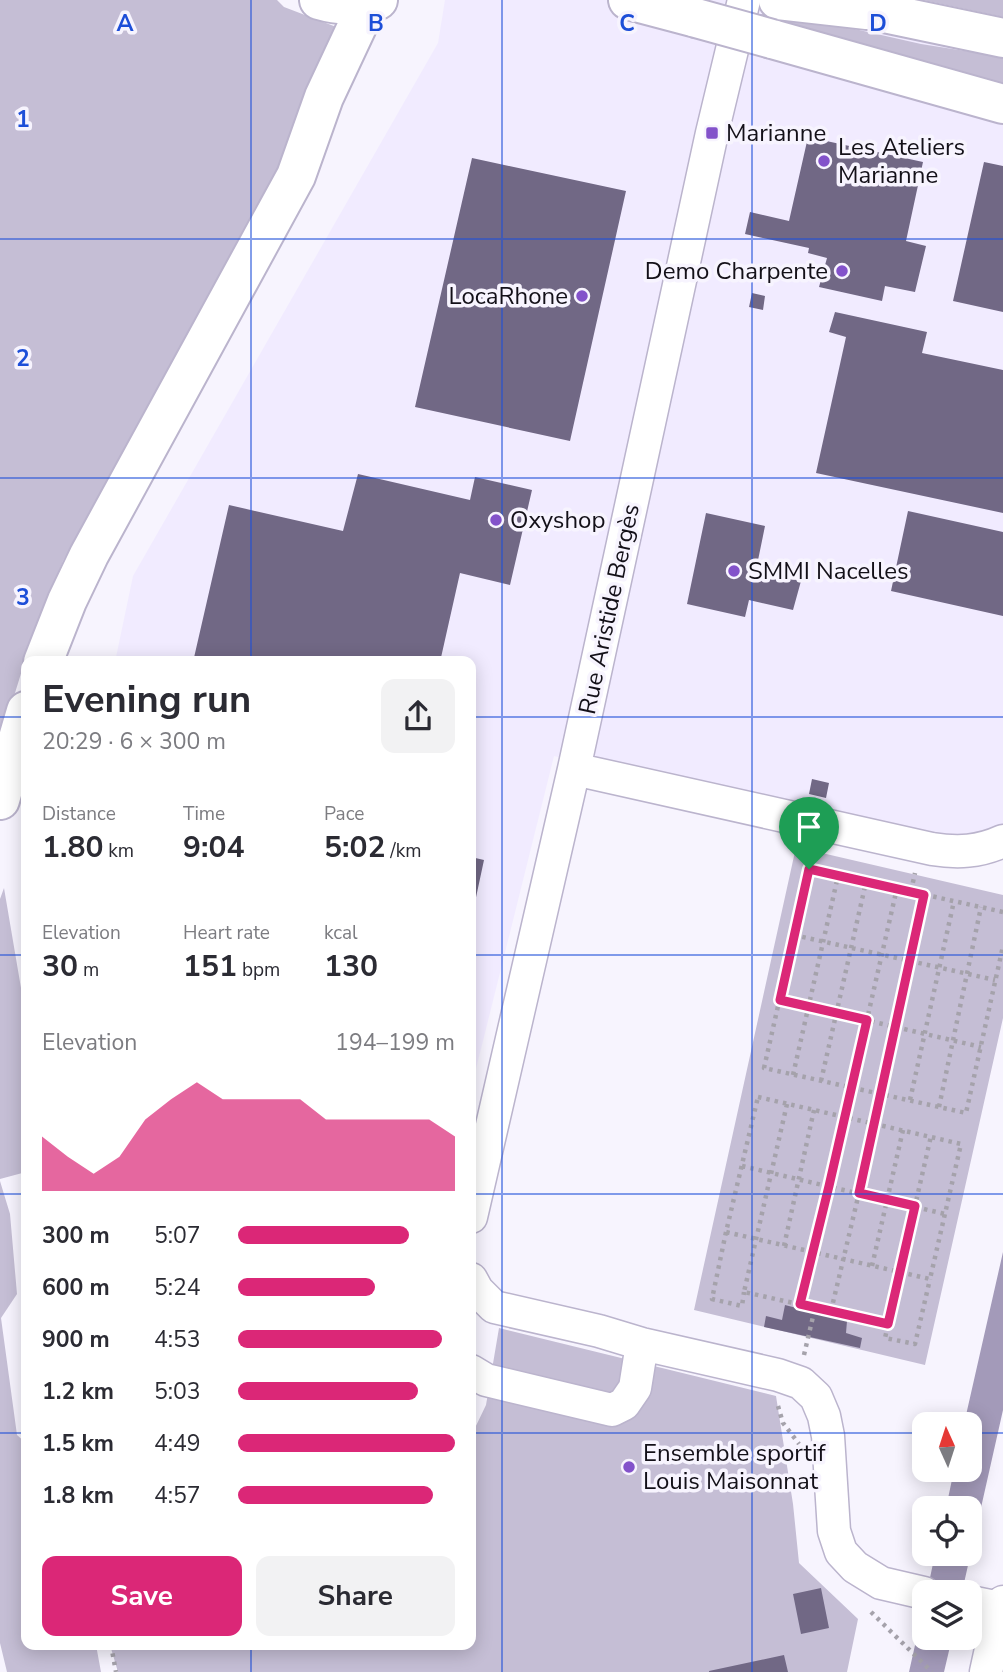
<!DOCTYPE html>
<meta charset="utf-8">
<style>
body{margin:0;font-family:"Nunito Sans",sans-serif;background:#f2f2f3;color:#2b2b33;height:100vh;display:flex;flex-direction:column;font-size:26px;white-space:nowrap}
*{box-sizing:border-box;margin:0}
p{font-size:23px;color:#7c7c81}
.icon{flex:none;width:38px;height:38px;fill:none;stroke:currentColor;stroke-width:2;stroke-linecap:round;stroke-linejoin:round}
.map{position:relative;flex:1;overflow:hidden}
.panel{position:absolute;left:21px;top:656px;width:455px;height:994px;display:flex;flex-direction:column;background:#fff;border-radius:14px;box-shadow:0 4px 18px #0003}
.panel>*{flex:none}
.needle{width:46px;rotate:357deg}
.fabs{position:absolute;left:912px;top:1412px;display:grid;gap:14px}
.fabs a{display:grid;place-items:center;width:70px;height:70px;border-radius:14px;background:#fff;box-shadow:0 4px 18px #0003;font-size:35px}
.pin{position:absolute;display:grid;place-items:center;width:60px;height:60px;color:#fff;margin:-72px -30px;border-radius:50% 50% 50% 0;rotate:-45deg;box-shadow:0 0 7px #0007}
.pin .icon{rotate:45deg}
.round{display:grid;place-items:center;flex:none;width:74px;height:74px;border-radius:14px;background:#f2f2f3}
.summary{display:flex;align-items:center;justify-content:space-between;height:119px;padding:0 21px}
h1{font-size:38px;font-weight:700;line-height:52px}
.metrics{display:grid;grid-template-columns:repeat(3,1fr);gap:10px;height:119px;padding:7px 21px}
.metrics div{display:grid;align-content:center}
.metrics b{font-size:30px;font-weight:700}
.metrics small{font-size:19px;font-weight:400}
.metrics p{font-size:19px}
.chart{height:196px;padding:14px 21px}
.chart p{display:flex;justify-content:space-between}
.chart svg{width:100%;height:126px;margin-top:7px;fill:#db2777;opacity:.7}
.button{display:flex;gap:14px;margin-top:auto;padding:14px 21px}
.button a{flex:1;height:80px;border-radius:14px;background:#db2777;color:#fff;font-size:28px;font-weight:700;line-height:80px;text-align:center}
.button a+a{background:#f2f2f3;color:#2b2b33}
ul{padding:0 21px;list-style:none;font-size:23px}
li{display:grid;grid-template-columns:112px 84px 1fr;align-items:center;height:52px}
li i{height:18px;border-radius:9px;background:#db2777}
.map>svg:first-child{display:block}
</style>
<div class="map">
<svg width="1003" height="1672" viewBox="0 0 1003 1672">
<rect width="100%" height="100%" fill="#f7f4fe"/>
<path fill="#f1ebff" d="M445,0H1003V859L554,756L471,1089V662H115L133,576L438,43Z"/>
<path fill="#c5bed5" d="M0,0H277L284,7L339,28L304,95L281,164L251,226L63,561L32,638L6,722L0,748Z
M923,0H1003V17Z
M775,11L921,44L1003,57V94L757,15Z
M796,847L1003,895V1018L925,1365L694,1310Z
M4,888L21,988L26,1042V1172L0,1179V899Z
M0,1181L10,1214L17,1294L1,1318L17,1435L26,1443V1645H96L101,1672H7L0,1643Z
M499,1328L776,1396L793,1504L799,1563L858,1619L847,1672H118L110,1645H471V1430H474L486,1405Z"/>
<path fill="#a39ab9" d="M1003,1252V1410L962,1592H927L935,1554H970V1508H946L954,1470H970V1424H964Z
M924,1605V1638H952L944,1672H909Z"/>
<path fill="#716885" d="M808,137L923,162L906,241L926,246L915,292L885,286L882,301L819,287L827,258L808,253L809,248L745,234L750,212L789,221Z
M472,158L626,191L570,441L415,407Z
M984,162L1003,166V312L953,301Z
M752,293L765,296L763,310L749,307Z
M835,312L927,332L922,353L1003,370V513L816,473L846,337L829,332Z
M358,474L470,500L475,477L532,490L510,585L460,573L440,662H193L229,505L343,531Z
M908,511L1003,532V616L891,591Z
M706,513L765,526L756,570L801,581L793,610L749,600L745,617L687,604Z
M812,779L829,783L826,798L809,794Z
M471,857L484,860L472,916H471Z
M785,1305L847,1321L846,1333L862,1338L860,1348L764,1327L766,1316L782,1320Z
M821,1588L829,1628L801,1634L793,1594Z
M784,1655L788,1672H709V1671Z"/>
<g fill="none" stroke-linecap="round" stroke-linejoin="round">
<g stroke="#bbb4cd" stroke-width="35">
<path id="minor" d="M574,769L932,849C958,853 979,852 1003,841
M471,1217L574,769L712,133L744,0
M471,1279L477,1290L494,1307L599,1331L642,1344L778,1375L801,1383L816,1397L824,1416L828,1436L834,1531L841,1552L855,1567L881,1583L924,1593
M471,1371L486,1380L612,1410L624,1404L635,1388L642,1344
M970,1602L1000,1608
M986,1672L1000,1608L1003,1602"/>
</g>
<g stroke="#bbb4cd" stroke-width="42">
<path id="major" d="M319,0C339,6 358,6 378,0
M628,0L696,18
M778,0L867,10
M842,0L879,12L1003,38
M772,39L1003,104"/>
</g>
<g stroke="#bbb4cd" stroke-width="42">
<path id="highway" d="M43,662L67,601L89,555L296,176L324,97L368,3
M0,800L26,711"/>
</g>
<path stroke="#a5a2ab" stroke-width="4.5" stroke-dasharray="3.5 5" stroke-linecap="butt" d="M911,891L915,873
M1003,912L809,869L764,1068L966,1113L1003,946
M794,935L995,980
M780,1000L981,1047
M793,1075L838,876
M821,1081L866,882
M758,1097L961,1144L930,1279L726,1232Z
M910,1100L954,901
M787,1104L744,1292L888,1324L931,1136
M939,1107L981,907
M742,1166L945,1214
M726,1232L712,1299L742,1306L744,1292
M784,1246L814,1110
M872,1266L903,1130
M800,1304L829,1186L897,888
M831,1311L859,1193L924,895
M888,1325L885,1338L915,1344L930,1279
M804,1355L815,1308
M778,1406L783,1423L799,1444
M871,1612L932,1672
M111,1645L116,1672"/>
<use href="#minor" stroke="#fff" stroke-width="32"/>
<use href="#major" stroke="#fff" stroke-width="38"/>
<use href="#highway" stroke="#fff" stroke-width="38"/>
<g stroke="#bbb4cd" stroke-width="42" stroke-linecap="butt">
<path id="major-bridge" d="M696,18L772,39"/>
</g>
<use href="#major-bridge" stroke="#fff" stroke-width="38"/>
</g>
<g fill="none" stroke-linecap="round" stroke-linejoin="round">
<g stroke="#fff" stroke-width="14">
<path id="route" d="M809,869L924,895L859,1193L915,1206L888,1324L800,1304L829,1186L867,1020L780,1000Z"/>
</g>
<use href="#route" stroke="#db2777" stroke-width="9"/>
</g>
<path fill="none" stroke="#1d4ed8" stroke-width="2" stroke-opacity="0.55" d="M251,0V662M502,0V1672M752,0V1672M0,239H1003M0,478H1003M0,717H26M471,717H1003M0,955H26M471,955H1003M0,1194H26M471,1194H1003M0,1433H26M471,1433H924M970,1433H1003M251,1645V1672"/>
<g fill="#8352ca" stroke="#f7f4fe" stroke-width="2.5">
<rect x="705" y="126" width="14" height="14" rx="3.5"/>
<circle cx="824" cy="161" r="7"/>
<circle cx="842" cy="271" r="7"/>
<circle cx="582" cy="296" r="7"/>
<circle cx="496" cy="520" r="7"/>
<circle cx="734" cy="571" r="7"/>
<circle cx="629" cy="1467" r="7"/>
</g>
<g text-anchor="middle" stroke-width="7" stroke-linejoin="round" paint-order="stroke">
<g font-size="24" fill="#131018" stroke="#f7f4fe" text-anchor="start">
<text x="726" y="141">Marianne</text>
<text x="838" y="155">Les Ateliers<tspan x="838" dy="28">Marianne</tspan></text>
<text x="828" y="279" text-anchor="end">Demo Charpente</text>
<text x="568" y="304" text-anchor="end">LocaRhone</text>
<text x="510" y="528">Oxyshop</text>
<text x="748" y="579">SMMI Nacelles</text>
<text x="643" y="1461">Ensemble sportif<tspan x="643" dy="28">Louis Maisonnat</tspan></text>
</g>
<g font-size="24" fill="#131018" stroke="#f7f4fe">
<text transform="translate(609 609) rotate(-78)" y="8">Rue Aristide Bergès</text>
</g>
</g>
<g font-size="23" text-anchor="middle" font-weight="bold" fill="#1d4ed8" stroke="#f7f4fe" stroke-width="7" stroke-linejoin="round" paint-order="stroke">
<text x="125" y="31">A</text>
<text x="376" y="31">B</text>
<text x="627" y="31">C</text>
<text x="878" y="31">D</text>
<text x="23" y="127">1</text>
<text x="23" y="366">2</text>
<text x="23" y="605">3</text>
</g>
</svg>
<div class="fabs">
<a><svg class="needle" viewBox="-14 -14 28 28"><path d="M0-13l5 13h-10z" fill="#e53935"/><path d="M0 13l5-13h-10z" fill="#7c7c81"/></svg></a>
<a><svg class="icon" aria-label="locate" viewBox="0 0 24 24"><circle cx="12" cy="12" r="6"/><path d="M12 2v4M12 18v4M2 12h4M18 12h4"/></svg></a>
<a><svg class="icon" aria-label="layers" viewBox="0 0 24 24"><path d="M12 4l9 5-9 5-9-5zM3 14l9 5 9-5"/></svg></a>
</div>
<div class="pin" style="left:809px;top:869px;background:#1e9e55"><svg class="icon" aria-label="arrive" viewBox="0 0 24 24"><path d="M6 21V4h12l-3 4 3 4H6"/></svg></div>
<section class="panel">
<div class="summary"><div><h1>Evening run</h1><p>20:29 · 6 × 300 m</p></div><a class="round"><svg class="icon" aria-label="share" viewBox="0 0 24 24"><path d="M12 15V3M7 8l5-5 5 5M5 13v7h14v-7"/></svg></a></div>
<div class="metrics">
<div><p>Distance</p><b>1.80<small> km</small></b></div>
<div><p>Time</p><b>9:04</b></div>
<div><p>Pace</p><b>5:02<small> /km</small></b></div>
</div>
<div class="metrics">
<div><p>Elevation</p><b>30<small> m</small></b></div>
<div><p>Heart rate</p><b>151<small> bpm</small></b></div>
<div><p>kcal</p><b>130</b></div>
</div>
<div class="chart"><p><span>Elevation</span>194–199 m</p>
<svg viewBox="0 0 160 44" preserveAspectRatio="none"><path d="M0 44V25L10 32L20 38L30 32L40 19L50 12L60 6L70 12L80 12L90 12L100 12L110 19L120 19L130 19L140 19L150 19L160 25V44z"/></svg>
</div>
<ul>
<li><b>300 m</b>5:07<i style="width:79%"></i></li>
<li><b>600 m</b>5:24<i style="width:63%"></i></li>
<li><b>900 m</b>4:53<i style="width:94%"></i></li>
<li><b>1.2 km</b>5:03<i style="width:83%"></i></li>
<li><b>1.5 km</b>4:49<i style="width:100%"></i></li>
<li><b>1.8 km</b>4:57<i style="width:90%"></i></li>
</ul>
<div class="button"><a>Save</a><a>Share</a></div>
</section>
</div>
